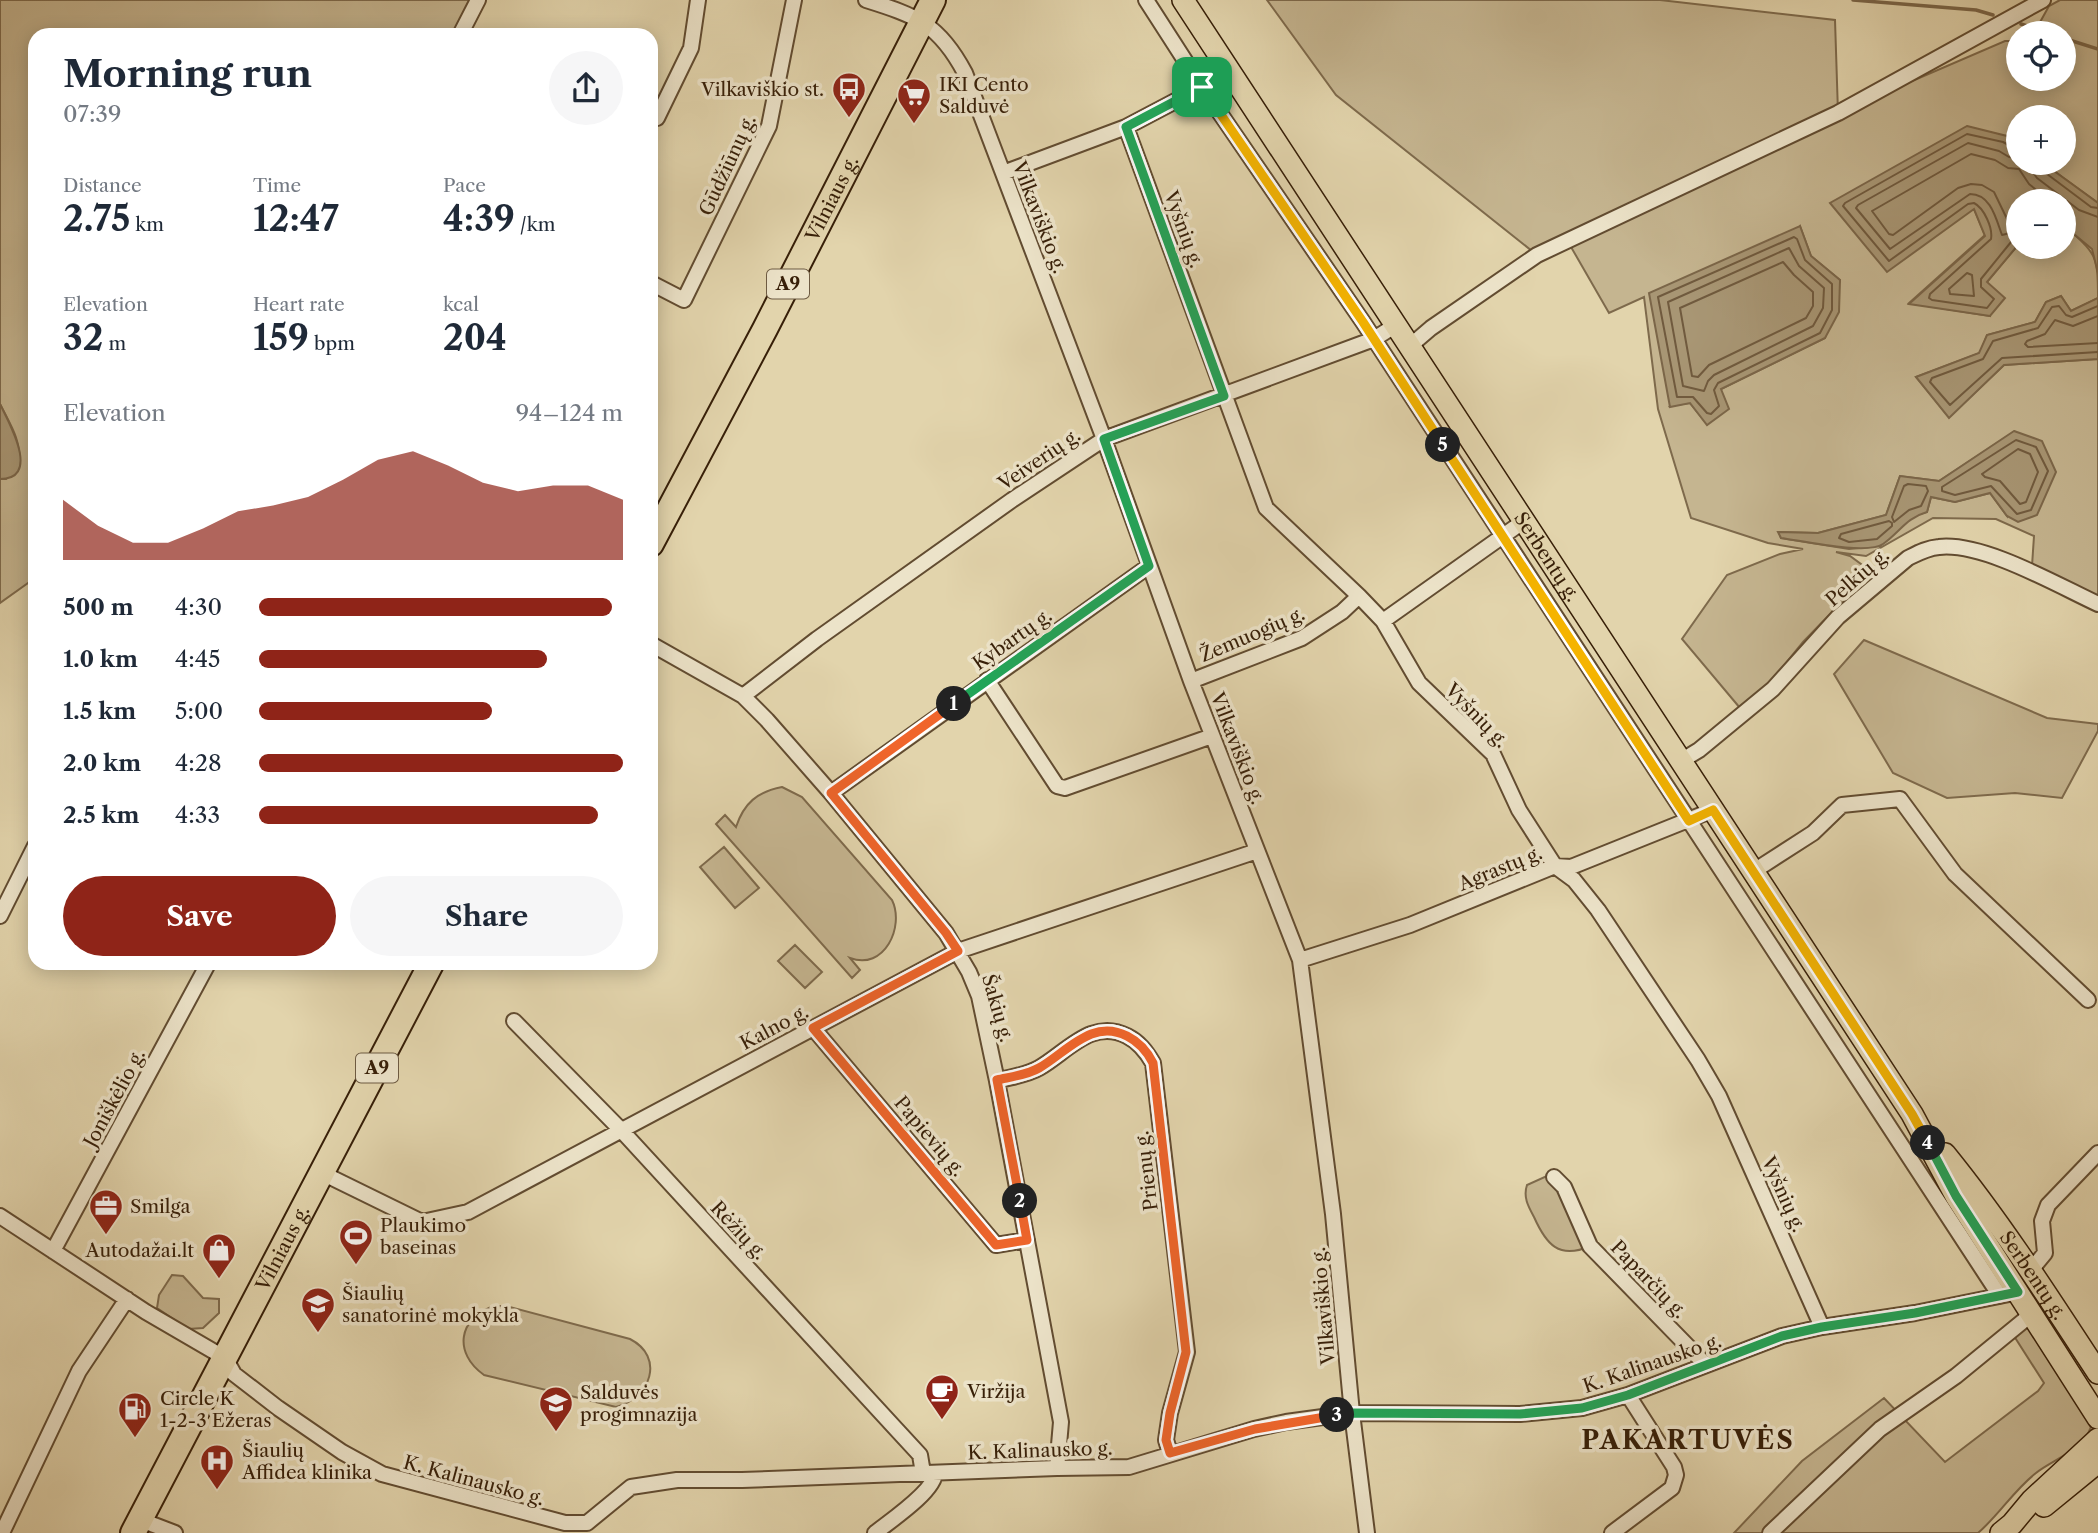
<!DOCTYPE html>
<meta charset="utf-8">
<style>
body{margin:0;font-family:"Libre Caslon Text",serif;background:#f6f6f7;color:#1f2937;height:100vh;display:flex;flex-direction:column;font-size:26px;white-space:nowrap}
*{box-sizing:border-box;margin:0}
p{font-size:23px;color:#747a83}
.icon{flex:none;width:38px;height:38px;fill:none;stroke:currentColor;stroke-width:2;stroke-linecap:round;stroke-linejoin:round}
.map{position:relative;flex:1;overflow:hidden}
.details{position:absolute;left:28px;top:28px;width:630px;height:942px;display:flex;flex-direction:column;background:#fff;border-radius:21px;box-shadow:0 4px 18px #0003}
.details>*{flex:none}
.tools{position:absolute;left:2006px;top:21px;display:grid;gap:14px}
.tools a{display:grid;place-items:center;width:70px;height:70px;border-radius:50%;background:#fff;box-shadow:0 4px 18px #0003;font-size:35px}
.pin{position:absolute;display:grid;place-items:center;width:60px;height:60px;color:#fff;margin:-30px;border-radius:14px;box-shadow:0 4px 10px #0006}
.km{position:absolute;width:35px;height:35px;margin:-18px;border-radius:50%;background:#222;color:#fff;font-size:19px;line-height:35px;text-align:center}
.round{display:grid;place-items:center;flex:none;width:74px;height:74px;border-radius:37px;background:#f6f6f7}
.overview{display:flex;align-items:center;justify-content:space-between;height:119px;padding:0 35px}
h1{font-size:38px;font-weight:800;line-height:52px}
.metrics{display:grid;grid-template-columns:repeat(3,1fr);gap:10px;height:119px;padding:7px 35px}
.metrics div{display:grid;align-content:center}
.metrics b{font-size:35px;font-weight:800}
.metrics small{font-size:19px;font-weight:400}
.metrics p{font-size:19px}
.chart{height:196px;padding:14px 35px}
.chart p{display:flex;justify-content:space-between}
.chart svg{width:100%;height:126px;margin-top:7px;fill:#8f2418;opacity:.7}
.primary-button{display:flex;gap:14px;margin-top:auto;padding:14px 35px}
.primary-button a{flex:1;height:80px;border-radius:42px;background:#8f2418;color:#fff;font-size:28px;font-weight:800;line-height:80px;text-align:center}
.primary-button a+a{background:#f6f6f7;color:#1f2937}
ul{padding:0 35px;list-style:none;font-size:23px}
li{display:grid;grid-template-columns:112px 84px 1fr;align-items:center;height:52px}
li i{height:18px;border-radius:9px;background:#8f2418}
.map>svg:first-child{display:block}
</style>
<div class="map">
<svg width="2098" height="1533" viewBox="0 0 2098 1533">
<rect width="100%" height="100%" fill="#e2d4ac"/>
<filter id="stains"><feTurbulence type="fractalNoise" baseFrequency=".00286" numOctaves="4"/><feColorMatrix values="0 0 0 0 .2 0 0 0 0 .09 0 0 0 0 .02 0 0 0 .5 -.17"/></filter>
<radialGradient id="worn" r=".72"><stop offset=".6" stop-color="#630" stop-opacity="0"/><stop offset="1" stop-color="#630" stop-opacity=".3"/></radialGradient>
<path fill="#c5b590" stroke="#7e6a4c" stroke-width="2" fill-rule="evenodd" d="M0,0H478L460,35H35V578L0,603V479H6L20,465C20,438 12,428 0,404Z
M1267,0H1660L1835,20L1838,113L2005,41H2018V79H2063V33H2034L2049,6L2060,0H2098V203L2043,163H2063V117H2018V144L2006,136L1974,209L1985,235L1909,303L1990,316L1986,283L2018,245L2063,247V225C2096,253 2098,254 2098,298L2071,311L2061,296L2046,302L2035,322L1987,335L1980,353L1916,377L1949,417L2004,365L2098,359V598L2032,566L2034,536L1996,519L1933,518L1866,556L1836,552L1850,556L1865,567L1835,609L1803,642L1769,684L1740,708L1682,639L1727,575L1780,554L1803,549L1768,543L1691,518L1658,409L1644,297L1609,313L1567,240L1537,255L1336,95ZM1800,226L1811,256L1840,280L1825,338L1721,389L1707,424L1690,403L1670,406ZM2014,432L2007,516L1990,493L1955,502L1931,497L1927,512L1913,516L1880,546L1849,549L1781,538L1779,532L1818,533L1886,515L1900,476L1939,481Z
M1864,640L2047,718L2098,724V731L2062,798L2015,793L1947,798L1893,773L1834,674Z
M782,787L802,797L892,900C905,927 884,971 850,958L860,970L852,978L716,824L725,815L736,827C744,803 757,792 782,787Z
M724,847L759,888L735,908L700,867Z
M795,945L822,972L805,988L778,961Z
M1549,1175L1590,1246C1559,1260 1546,1244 1534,1217C1528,1206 1523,1197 1527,1185Z
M172,1275L183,1276L203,1298L219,1299V1313L203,1328L188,1329L157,1308L159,1295Z
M494,1306H506L630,1339C665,1357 651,1398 616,1407L484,1375C453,1353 458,1318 494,1306Z
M2032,1322L2092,1422C2088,1449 2055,1458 2036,1473C2014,1490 1999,1515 1978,1533H1734L1802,1461L1884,1398L1945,1462L2038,1391L2044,1383L2014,1336Z"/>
<path fill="#a89674" stroke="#7b6649" stroke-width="2" d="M1967,126L2007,136L2018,144V163H2043L2098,203V273L2092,249L2063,225V201H2018V245L1987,282L2005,298L1990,316L1909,304L1985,236L1974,209L1887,272L1830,203Z
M1800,226L1811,256L1840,280L1839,312L1825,338L1721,389L1729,409L1707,425L1690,403L1670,407L1649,293Z
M2061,296L2071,311L2098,298V359L2004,365L1949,418L1916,377L1979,353L1987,335L2035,322L2046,302Z
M0,404C8,421 42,479 0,479Z
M2014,431L2042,441L2056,472L2037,515L2018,522L2007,516L1990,493L1955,502L1931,497L1927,512C1906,518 1900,532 1883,544C1867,555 1803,541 1781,538L1778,532L1818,533L1886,515L1900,476L1939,481Z"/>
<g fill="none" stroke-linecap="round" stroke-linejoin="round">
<path stroke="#705a3e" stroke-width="2" d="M2018,150L2003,142L1967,134L1845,203L1843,206L1889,261L1968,204L1974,203C1984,208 1993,228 1991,239L1930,294L1929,298L1932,300L1987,308L1994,299L1981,287V279L2011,242L2018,240
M2018,158L2009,157L1999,151L1968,143L1858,205L1856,208L1890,249L1970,194C1991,194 1996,219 2002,235L2018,231
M2031,163L2032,171L2037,178L2079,210L2098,217
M2040,163L2043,171L2091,207L2098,208
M2018,220L2008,221L1994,192L1982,185L1971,184L1958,188L1893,235L1889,234L1872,211L1971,154L1995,160L2008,168L2019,169L2029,184L2050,201
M1794,237L1797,239L1805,260L1832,284V310L1820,333L1718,383L1714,390L1719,406L1711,414L1707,413L1693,397H1677L1658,297Z
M1789,248L1799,266L1824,288L1823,308L1813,326L1714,375L1708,381L1704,391L1683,386L1668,302Z
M1783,262L1794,275L1813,292V306L1806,318L1709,365L1698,377L1692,376L1680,308Z
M1967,273L1972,275L1974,296L1950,294L1949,289Z
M2098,306L2072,317L2066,315L2059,306L2052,307L2038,328L1993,341L1983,359L1932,378L1930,382L1950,405L2002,358L2098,352
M2098,316L2073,326L2055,320L2045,334L2027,341L2025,344L2028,347L2098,343
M2016,440L2036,447L2048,471L2031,510L2017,514L1991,486L1955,495L1942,491V487Z
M2018,449L2030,454L2038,472L2026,502L2020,504L2000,481L1985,477L1982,474Z
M1908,484L1926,486L1928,491L1921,506L1909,510L1894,522L1892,517L1904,486Z
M1889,521L1892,523V526L1877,539L1849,542L1839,538L1841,534Z"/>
<path stroke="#7b6649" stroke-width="3.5" d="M1853,0L1976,10L1993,15
M2021,24L2049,33
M2063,38L2098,49"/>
<g stroke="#624c31" stroke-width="18">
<path id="street" d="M866,0C917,16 939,24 965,73L1104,439L1191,681L1300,960L1333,1214L1352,1413L1367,1533
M1146,0L1202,87L1363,322L2000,1296
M460,35L478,0
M651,116L657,118L691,48L698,0
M1126,127L1266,508L1359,596L1383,621L1419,683L1493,754L1519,810L1555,866L1574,880L1598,910L1698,1060L1719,1096L1822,1327
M1003,173L1126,127L1202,87L1229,70
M651,283L684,300L769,126L794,0
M1410,346L1431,328L1537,255L1838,113L2043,0
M1383,621L1524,521
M651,644L743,696L767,720L831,793L946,933L969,972L979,996L997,1081L1061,1422L1057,1468
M987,680L1057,786L1065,788L1212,736
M1191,681L1302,638L1342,612L1359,596
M743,696L817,639L1012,500L1104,439L1374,339L1396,325
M1681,761L1699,750L1773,689L1838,617L1908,558C1918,553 1927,548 1939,547C1983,542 2057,585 2098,604
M831,793L1149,566
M1754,871L1813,833L1842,805L1900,799L1955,874L2088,1000
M0,916L35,846
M1300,960L1410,925L1555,866L1571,867L1713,810
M514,1021L622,1131L896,1429L920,1455L923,1473
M813,1028L996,1245L1027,1240
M997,1081C1010,1077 1027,1075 1039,1068C1067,1052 1092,1018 1127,1036C1139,1042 1146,1051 1153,1063L1187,1352L1170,1413L1166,1440L1170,1453
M322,1173L422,1222L468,1212L958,951L1257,851
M1554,1177L1564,1187L1590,1246L1706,1365
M0,1216L146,1312L225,1358L234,1374L278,1408L342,1452L382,1474L565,1523H587L631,1487L677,1480H742L1057,1468L1129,1467L1254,1429L1286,1422L1352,1413L1520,1414L1582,1408L1628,1395L1782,1336L1822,1327L1915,1313L2019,1292
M53,1251L209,962
M2031,1270L2045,1253L2042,1221L2048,1205L2098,1153
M141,1520L175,1533
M2,1533L79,1371L127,1299
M875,1533C890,1521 935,1491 935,1473
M1612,1533L1672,1488L1676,1475L1674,1467L1628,1395
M1770,1533L1880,1429L1956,1376L2033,1313"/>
</g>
<g stroke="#371f08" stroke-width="24">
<g id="primary">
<path id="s1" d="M1183,0L1912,1114L1956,1196L2098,1418"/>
<path id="s2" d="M1945,1154C2001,1223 2049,1298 2098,1373"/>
<path d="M2044,1506L2098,1462"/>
<path d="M2001,1533L2012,1524L2032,1500L2098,1439"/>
</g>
</g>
<g stroke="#371f08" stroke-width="28">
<g id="highway">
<path id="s3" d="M651,544L765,329L933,0"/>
<path id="s4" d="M133,1533L432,962"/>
</g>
</g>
<use href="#street" stroke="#ece3c9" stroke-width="14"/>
<use href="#primary" stroke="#e2d4ac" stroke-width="21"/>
<use href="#highway" stroke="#e2d4ac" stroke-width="24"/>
</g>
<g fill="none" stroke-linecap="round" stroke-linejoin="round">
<g stroke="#fff" stroke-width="14">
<path id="split-1" d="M954,704L1149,566L1104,439L1224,396L1126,127L1202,87"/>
</g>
<g stroke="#fff" stroke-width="14">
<path id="split-2" d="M954,704L831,793L946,933L958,951L813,1028L996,1245L1027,1240L1020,1201"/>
</g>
<g stroke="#fff" stroke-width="14">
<path id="split-3" d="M1020,1201L997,1080C1010,1077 1027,1075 1039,1068C1067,1052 1092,1018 1127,1036C1139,1042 1147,1051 1153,1063L1186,1352L1170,1413L1166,1440L1170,1453L1255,1429L1337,1415"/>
</g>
<g stroke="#fff" stroke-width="14">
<path id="split-4" d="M1337,1415L1352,1413L1520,1414L1582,1408L1628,1395L1782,1336L1822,1327L1915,1313L2018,1292L1956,1196L1928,1143"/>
</g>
<g stroke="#fff" stroke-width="14">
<path id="split-5" d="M1443,445L1689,821L1713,810L1912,1114L1928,1143"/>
</g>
<g stroke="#fff" stroke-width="14">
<path id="split-6" d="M1202,87L1363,322L1443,445"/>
</g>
<use href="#split-1" stroke="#22a559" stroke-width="9"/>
<use href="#split-2" stroke="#f0652b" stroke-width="9"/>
<use href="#split-3" stroke="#f0652b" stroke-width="9"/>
<use href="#split-4" stroke="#22a559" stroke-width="9"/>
<use href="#split-5" stroke="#f5b400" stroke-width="9"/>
<use href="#split-6" stroke="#f5b400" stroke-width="9"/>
</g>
<defs>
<g id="bus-pin" transform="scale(1.75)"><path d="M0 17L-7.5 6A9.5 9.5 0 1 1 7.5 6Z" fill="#8f2418" stroke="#ece3c9"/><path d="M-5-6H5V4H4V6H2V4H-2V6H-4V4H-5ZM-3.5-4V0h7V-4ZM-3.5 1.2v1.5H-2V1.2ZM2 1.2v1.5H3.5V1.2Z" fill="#fff"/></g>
<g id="supermarket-pin" transform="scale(1.75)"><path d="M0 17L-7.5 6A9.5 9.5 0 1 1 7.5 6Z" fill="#8f2418" stroke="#ece3c9"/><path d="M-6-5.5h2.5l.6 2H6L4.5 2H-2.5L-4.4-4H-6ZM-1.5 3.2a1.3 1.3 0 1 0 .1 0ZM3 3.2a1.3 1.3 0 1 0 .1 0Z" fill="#fff"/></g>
<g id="office-pin" transform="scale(1.75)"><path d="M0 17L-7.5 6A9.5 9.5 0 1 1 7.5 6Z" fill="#8f2418" stroke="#ece3c9"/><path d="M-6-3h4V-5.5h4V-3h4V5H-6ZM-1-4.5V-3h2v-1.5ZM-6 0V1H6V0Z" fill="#fff"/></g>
<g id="stadium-pin" transform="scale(1.75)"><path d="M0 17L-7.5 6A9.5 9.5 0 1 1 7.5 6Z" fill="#8f2418" stroke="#ece3c9"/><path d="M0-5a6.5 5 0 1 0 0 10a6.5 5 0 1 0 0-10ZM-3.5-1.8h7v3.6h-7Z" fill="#fff"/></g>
<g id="shop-pin" transform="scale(1.75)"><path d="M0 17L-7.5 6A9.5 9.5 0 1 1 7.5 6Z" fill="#8f2418" stroke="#ece3c9"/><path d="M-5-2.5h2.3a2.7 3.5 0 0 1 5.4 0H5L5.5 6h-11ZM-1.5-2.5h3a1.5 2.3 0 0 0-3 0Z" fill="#fff"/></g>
<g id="school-pin" transform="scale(1.75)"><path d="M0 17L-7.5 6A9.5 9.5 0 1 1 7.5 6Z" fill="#8f2418" stroke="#ece3c9"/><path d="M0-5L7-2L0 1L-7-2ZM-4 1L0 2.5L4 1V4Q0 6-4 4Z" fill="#fff"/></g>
<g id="cafe-pin" transform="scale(1.75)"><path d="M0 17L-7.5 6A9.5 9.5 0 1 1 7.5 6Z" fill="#8f2418" stroke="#ece3c9"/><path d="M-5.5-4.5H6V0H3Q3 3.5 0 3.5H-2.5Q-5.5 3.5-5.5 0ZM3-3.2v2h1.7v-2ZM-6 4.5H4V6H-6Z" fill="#fff"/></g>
<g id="fuel-pin" transform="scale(1.75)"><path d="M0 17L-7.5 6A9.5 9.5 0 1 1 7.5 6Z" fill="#8f2418" stroke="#ece3c9"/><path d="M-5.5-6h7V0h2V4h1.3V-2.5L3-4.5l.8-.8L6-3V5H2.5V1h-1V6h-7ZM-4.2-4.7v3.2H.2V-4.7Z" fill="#fff"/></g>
<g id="hospital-pin" transform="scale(1.75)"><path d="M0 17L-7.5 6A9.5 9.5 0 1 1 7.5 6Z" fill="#8f2418" stroke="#ece3c9"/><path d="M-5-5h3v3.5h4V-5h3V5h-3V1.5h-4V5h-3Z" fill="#fff"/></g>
</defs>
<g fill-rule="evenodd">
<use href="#bus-pin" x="849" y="89"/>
<use href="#supermarket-pin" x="914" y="95"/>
<use href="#office-pin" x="106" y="1206"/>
<use href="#stadium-pin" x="356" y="1236"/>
<use href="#shop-pin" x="219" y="1250"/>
<use href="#school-pin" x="318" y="1304"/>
<use href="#cafe-pin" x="942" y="1391"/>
<use href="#school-pin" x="556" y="1403"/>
<use href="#fuel-pin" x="135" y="1409"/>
<use href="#hospital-pin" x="217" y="1461"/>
</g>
<g text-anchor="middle" stroke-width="7" stroke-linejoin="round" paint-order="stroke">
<g fill="#ece3c9" stroke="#6d5a42" stroke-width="2">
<rect x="767" y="269.5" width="42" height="29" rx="5"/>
<rect x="356" y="1053.5" width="42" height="29" rx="5"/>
</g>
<g font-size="18" font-weight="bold" fill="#371f08">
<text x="788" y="290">A9</text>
<text x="377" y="1074">A9</text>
</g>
<g font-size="19" fill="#371f08" stroke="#ece3c9" text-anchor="start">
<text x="939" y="91">IKI Cento<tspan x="939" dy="22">Salduvė</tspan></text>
<text x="824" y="96" text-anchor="end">Vilkaviškio st.</text>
<text x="130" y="1213">Smilga</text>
<text x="380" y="1232">Plaukimo<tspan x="380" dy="22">baseinas</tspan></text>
<text x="194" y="1257" text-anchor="end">Autodažai.lt</text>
<text x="342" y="1300">Šiaulių<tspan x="342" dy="22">sanatorinė mokykla</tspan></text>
<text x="967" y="1398">Viržija</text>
<text x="580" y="1399">Salduvės<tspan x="580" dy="22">progimnazija</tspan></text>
<text x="160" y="1405">Circle K<tspan x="160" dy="22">1-2-3 Ežeras</tspan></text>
<text x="242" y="1457">Šiaulių<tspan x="242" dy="22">Affidea klinika</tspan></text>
</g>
<g font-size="19" fill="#371f08" stroke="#ece3c9">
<text transform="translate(727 165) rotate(-65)" y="7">Gūdžiūnų g.</text>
<text dy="7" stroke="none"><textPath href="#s3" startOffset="390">Vilniaus g.</textPath></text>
<text transform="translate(1040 217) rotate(69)" y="7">Vilkaviškio g.</text>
<text transform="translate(1184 229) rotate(70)" y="7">Vyšnių g.</text>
<text transform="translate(1039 459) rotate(-34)" y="7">Veiverių g.</text>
<text dy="7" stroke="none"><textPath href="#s1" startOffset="665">Serbentų g.</textPath></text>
<text transform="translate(1857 577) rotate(-41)" y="7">Pelkių g.</text>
<text transform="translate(1252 634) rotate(-23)" y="7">Žemuogių g.</text>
<text transform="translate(1012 639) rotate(-35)" y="7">Kybartų g.</text>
<text transform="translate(1477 715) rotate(46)" y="7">Vyšnių g.</text>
<text transform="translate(1238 748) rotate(69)" y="7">Vilkaviškio g.</text>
<text transform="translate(1500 868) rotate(-22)" y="7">Agrastų g.</text>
<text transform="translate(998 1008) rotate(74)" y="7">Šakių g.</text>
<text transform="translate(774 1027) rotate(-28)" y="7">Kalno g.</text>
<text transform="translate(114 1098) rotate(-62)" y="7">Joniškėlio g.</text>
<text transform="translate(930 1136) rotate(50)" y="7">Papievių g.</text>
<text transform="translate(1146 1171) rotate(-97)" y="7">Prienų g.</text>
<text transform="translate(1784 1194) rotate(66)" y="7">Vyšnių g.</text>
<text transform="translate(739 1230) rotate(47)" y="7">Rėžių g.</text>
<text dy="7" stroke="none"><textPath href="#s4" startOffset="322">Vilniaus g.</textPath></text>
<text dy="7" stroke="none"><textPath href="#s2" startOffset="150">Serbentų g.</textPath></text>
<text transform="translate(1649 1279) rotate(46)" y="7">Paparčių g.</text>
<text transform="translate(1323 1306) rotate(-95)" y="7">Vilkaviškio g.</text>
<text transform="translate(1652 1363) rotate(-19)" y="7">K. Kalinausko g.</text>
<text transform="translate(1040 1450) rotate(-2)" y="7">K. Kalinausko g.</text>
<text transform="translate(474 1480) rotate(15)" y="7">K. Kalinausko g.</text>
</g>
<g font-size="26" font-weight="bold" letter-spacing="2" fill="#371f08" stroke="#ece3c9">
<text x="1688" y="1449">PAKARTUVĖS</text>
</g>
</g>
<rect width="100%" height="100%" filter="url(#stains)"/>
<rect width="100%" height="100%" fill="url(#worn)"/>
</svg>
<div class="tools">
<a><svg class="icon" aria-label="locate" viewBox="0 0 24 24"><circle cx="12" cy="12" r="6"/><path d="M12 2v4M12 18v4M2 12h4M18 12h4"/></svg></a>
<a>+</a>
<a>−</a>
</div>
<div class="pin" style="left:1202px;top:87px;background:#1e9e55"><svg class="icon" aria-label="arrive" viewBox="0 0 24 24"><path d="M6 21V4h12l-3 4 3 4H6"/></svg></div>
<b class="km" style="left:954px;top:704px">1</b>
<b class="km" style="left:1020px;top:1201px">2</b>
<b class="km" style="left:1337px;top:1415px">3</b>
<b class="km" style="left:1928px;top:1143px">4</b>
<b class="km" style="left:1443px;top:445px">5</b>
<section class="details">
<div class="overview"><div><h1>Morning run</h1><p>07:39</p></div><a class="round"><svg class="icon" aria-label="share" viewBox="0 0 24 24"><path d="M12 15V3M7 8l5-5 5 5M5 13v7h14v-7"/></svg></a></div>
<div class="metrics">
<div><p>Distance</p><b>2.75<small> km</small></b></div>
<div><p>Time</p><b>12:47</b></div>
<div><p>Pace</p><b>4:39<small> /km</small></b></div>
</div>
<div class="metrics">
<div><p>Elevation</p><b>32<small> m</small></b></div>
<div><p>Heart rate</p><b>159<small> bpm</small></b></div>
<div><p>kcal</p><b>204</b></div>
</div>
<div class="chart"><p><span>Elevation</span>94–124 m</p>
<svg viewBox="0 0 160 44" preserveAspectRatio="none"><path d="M0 44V23L10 32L20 38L30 38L40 33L50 27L60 25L70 22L80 16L90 9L100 6L110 11L120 17L130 20L140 18L150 18L160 23V44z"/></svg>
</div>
<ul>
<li><b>500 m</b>4:30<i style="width:97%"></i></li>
<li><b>1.0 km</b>4:45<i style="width:79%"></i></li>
<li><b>1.5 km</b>5:00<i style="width:64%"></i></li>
<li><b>2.0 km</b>4:28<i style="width:100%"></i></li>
<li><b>2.5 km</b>4:33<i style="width:93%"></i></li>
</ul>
<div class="primary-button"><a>Save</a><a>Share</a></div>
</section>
</div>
